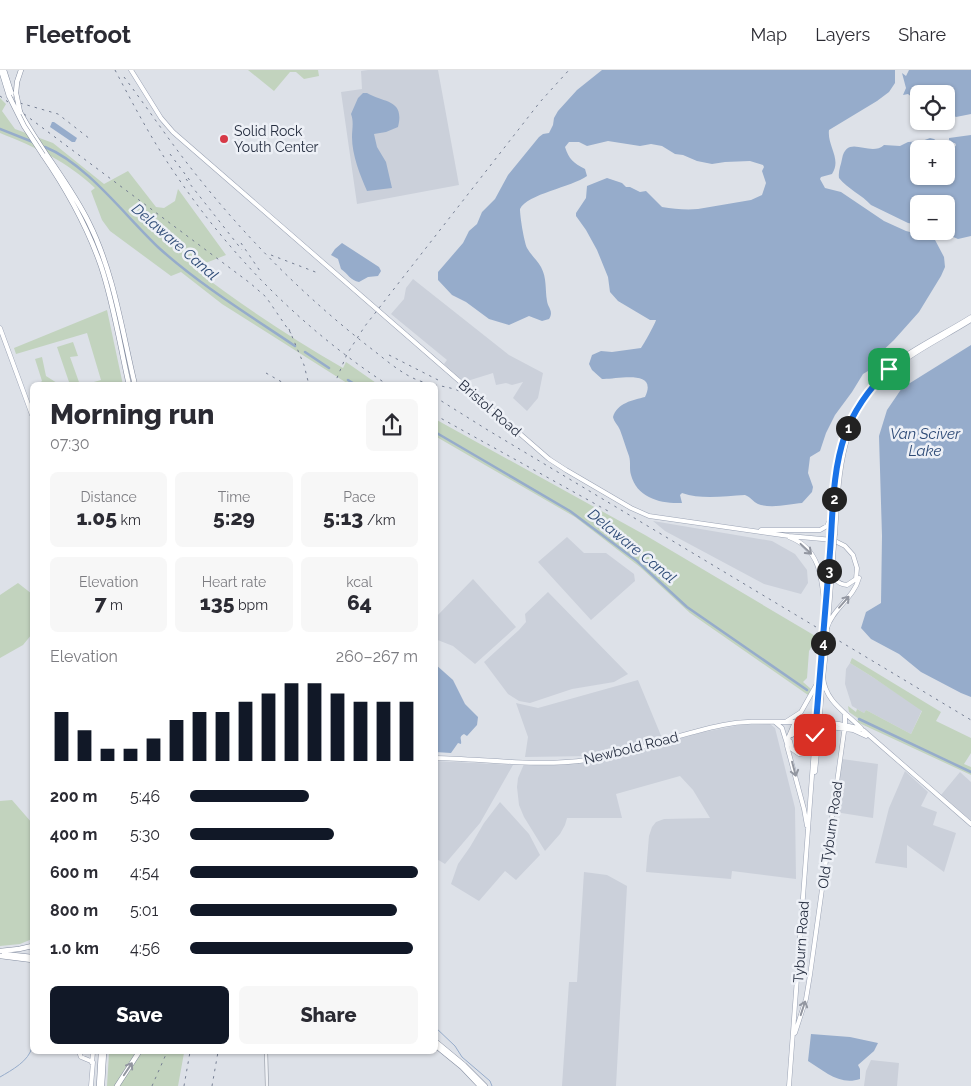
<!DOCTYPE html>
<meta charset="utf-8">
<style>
body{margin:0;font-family:Raleway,sans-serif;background:#f7f7f7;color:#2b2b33;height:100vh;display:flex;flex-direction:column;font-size:19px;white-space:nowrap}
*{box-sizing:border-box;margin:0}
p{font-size:16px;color:#7c7c81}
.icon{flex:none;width:28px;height:28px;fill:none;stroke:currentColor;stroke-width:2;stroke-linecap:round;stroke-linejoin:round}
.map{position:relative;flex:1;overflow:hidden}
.side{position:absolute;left:30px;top:312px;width:408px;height:672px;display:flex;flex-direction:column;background:#fff;border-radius:8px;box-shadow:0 1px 4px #0004}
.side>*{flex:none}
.fabs{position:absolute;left:910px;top:15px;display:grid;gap:10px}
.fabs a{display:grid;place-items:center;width:45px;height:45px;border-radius:8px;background:#fff;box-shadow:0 1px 4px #0004;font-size:25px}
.pin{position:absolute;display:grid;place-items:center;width:42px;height:42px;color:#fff;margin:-21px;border-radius:10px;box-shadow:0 2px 8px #0006}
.km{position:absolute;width:25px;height:25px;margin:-12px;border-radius:50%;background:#222;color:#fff;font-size:14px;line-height:25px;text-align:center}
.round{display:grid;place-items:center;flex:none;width:52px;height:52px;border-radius:8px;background:#f7f7f7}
.headline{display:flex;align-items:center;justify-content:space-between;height:85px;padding:0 20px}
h1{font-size:28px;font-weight:800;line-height:38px}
.stats{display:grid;grid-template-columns:repeat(3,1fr);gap:8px;height:85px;padding:5px 20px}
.stats div{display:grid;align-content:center;border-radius:8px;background:#f7f7f7;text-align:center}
.stats b{font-size:21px;font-weight:800}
.stats small{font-size:14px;font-weight:400}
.stats p{font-size:14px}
.chart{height:140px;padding:10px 20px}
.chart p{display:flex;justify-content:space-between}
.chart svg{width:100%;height:90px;margin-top:5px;stroke:#111827;stroke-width:6}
.action{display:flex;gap:10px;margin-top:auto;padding:10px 20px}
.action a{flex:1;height:58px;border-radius:8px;background:#111827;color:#fff;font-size:20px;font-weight:800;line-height:58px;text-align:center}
.action a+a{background:#f7f7f7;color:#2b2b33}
ul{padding:0 20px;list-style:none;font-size:16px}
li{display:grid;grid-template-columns:80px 60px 1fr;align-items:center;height:38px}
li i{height:12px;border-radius:6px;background:#111827}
header{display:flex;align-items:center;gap:30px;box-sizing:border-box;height:70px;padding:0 25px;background:#fff;border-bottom:1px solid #e1e1e2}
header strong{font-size:24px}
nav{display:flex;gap:28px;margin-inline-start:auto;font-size:18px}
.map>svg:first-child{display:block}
</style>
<header>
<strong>Fleetfoot</strong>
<nav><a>Map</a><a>Layers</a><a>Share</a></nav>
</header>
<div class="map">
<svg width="971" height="1016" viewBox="0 0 971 1016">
<rect width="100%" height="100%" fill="#dde1e8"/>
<path fill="#cbd0da" d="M368,0H438L459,115L357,134L341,22L362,19L361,1Z
M413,209L509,285L543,303L538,328L527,341L513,328L523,312L512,315L506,313L496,315L493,303L464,312L444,294L447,290L391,244L404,229L406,218Z
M653,451L772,471L795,484L807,500L808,513L801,524L764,514L665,461Z
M567,467L584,483H606L634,504L635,511L591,550L538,492Z
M473,509L516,557L475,594L453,576L435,569V548Z
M548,522L628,604L614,612L572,619L530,633L519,631L508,624L484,592L519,560L526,552L525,544Z
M850,593L871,606L922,640L911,664L866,640L864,643L852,636L845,614L846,599Z
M638,610L662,668L592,686L525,687L528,667L516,633L538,638Z
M770,654L775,658L795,738L796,809L732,801L731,809L646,802L649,766L652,757L656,752L664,749L710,748L693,720L680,706L616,724L622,748H567L565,755L560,764L545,781L524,747L519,735L517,717L518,708L524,694H573L601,690L704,662L740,655Z
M842,689L878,694L873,748L835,742Z
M435,691L513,695L480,753L445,794L435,788Z
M905,701L928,722L921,736L937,742L933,755L956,763L944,802L907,775V798L875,793L889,738Z
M960,702L971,712V756L960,747L941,725Z
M500,732L529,764L540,785L516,810L505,801L479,831L451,814L458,794L470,777L484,753Z
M584,802L607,805L627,816L616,1016H562L569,912H577Z
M871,990L899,993L897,1016H864L866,1001Z"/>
<path fill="#c2d3be" d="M248,0H318L319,6L304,9L296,2H290L274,21Z
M0,28L6,34L2,41L15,59L53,73L104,114L128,101L156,137L164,138L175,131L178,119L226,185L193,198C241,235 291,268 343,298L346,292L379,315H350L222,234L181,202L171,206L110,161L102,150L91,121L95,118C68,92 35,77 0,63Z
M107,240L123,315H83L101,310L87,263L16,284L14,278Z
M73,272L78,286L70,287L80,315H38L42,311L35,289L42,287L46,306L57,313L69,312L57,277Z
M435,349L645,465L817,567L809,581L807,608L803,612L811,619L808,625L690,543L640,497L575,447L435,366Z
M18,513L32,524V564L23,575L0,588V525Z
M852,588L941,642L936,651L971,668V683L964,694L971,697V705L857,652L859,649L849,642L848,636L856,642L857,639L864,643L866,640L911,664L922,641L871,606L850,593Z
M12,730L32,753V869L20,874L0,876V731Z
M109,983H184L178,1016H107Z"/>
<path fill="#96accb" d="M602,0H895V13L889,22L877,31L829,60C827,76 842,89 832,104L821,107L820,109L825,118L841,122L884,151L906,161L934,168L944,187L945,197L941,206L919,242L894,270L875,288L868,301L863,304L852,322L835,345L826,363L820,381L810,387L808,403L813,417L812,422L802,433C790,434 771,439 758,434C753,432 751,427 745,425C725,426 702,430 682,423L680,425L682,433C661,434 637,428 631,405C629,399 631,393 629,386C626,378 623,368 620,360C618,355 614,352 613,347C617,333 633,330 645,327C659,298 615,310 602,309L592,300L589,294L592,285L601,281L612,282L641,278C644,274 655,254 656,250H650L618,231L610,222L608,207L597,180L586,160L576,146V143L586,128L587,116L607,108L622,113L626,117H630L640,122L646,121L662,137C674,139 686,140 698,139L751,130L762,125L766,113L762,101L764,97L763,95L750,91L725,92L712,94L697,91L683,85L675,84L662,76L651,74L640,76L608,71L587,76L579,72H569L565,77C569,89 573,93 585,99L587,106C572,117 527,124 520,139C520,147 524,171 527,178C531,185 537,190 541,197C547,208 545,219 547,231C548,238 554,241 549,249L542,251L529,246L509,255L489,249L466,232L452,225L438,210V202L463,173L469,161L477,154L482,142L495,129L508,105L539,67L543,64L549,63L553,55L554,48L558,41L577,20Z
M909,0H971V44L956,47L946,40V24H919V29L913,28L908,24L903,25L906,18L902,3L906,6Z
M363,23H367C384,33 405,29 398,57L386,62L374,64L377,77L386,92L392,118L367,121C360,105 352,85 352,67C352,59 354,52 351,44L358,28Z
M52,52H54L77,68L75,72H72L50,57Z
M971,65V166L958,169L939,161H946V134H919V155L908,153L871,135C862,125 848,119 839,108C838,101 841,95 842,89C847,63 870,88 884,75L900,76L908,72L922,71L930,68L934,69L938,72L943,73L944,79H919V106H946V80L952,81L956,75L955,73H949V68Z
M342,173L379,197L381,201L378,206L368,207L359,212C351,211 347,203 341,199L338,189L331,185L335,179Z
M971,275V627L961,623L921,602L899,584L871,569L861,558L866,542L881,533L882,466L879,366L887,340L902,318Z
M435,594L453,610L465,634L478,647L477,655L467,666L464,664C458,667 462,669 461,674L458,673L451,683L435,682Z
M811,964L850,967L878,973L874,981L858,995L860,999V1009C840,1016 824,1001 808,991Z"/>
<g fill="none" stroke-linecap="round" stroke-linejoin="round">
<path stroke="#96accb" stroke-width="1" d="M32,930L31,932L32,943
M435,957L455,976L462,987L490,1011L492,1016
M0,1007C12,1000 29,991 32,977C34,969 30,960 32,952"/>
<path stroke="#96accb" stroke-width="2.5" d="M0,59L33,72
M45,77C87,94 126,147 159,178C200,215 249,245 295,276
M305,282L329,298
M348,310L356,315
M435,362L570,441L637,491L687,537L807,620
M859,649L971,702"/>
<g stroke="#a2a8b2" stroke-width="4">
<path id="minor" d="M266,982L267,1016"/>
</g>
<g stroke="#9ca4b5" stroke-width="5">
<path id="major" d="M131,0L161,48L173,62L549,389L566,400L631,438L649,446L789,466L833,470L845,476L853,485L857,498L856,509L847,515C835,514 834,507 832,496
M0,258L32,345
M761,460H820L827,456L832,446
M831,463C837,392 839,335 902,288C924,273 949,261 971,247
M835,464C840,393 840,336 905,290C926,275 949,264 971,250
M789,467C822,479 822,512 825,542
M826,532L831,474
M828,553L834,475
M824,558L826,539
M827,558C833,538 854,528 859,508
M823,607C825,631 845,642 861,658
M823,608L826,581
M817,645L823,579
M820,645L822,615
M787,651L801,642L819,610
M775,652L782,658L787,674
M795,652L789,666L787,676L804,739L807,756
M822,656L853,660L866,666
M792,665L798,658L805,654
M790,671L792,679L799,684L807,683L813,675
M435,688C485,689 537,697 587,690C633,683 677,664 723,655C748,650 771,652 795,652C817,652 842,652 863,660L971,754
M815,702L819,664
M795,963L806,929L810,905L845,655V643
M79,982L81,987L93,992L91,1016
M92,993L93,982
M789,1016L815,665"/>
</g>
<g stroke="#848da0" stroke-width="5.5">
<path id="highway" d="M1,0L9,26
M4,0L12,25
M16,23L17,12L21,0
M20,42C41,81 70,114 89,153C114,203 122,261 135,315
M43,85C67,120 87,156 101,196C114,235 120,276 129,315
M0,881L19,879L32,876
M4,884L32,887
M0,886L32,890
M435,971L464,995L485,1016
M435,975L462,997L480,1016
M99,1016L101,982
M102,1016L104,982
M117,1016L139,982"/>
</g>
<use href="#minor" stroke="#f0f2f6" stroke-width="2.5"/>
<use href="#major" stroke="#fff" stroke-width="4"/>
<use href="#highway" stroke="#fff" stroke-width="4.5"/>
<path stroke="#767f93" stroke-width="1" stroke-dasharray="2.5 5" stroke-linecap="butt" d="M115,0C134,36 153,72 176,105C232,188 304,260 388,315
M124,7C149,40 172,75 198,107C249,171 308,230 373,280C387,291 403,305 420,311C445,319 456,314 479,334
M0,26L250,213L266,227L292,265
M13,31L58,44L90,69
M170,84L191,112
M186,109L242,180
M241,173L262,204
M271,185L318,203
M289,259L304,295L309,315
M389,285L440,311
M266,303L287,315
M334,315L347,284L365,256L540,32L569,0
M435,327L486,359L971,650
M435,345L608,441
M152,1016L167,982
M184,1016L190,982
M212,1016L218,982"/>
<g stroke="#9ca4b5" stroke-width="5" stroke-linecap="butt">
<path id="major-bridge" d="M831,474V463
M834,475L835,464
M823,579L824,558
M826,581L827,558
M819,664L820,645
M815,665L817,645"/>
</g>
<g stroke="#848da0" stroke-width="5.5" stroke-linecap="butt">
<path id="highway-bridge" d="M16,23L20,42
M9,26L24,56L43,85"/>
</g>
<use href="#major-bridge" stroke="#fff" stroke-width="4"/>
<use href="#highway-bridge" stroke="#fff" stroke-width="4.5"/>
</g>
<defs><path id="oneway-shaft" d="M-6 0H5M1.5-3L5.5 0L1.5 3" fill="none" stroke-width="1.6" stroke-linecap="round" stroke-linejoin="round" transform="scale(1.25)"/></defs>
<g stroke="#9296a0">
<use href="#oneway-shaft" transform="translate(806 479) rotate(43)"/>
<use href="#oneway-shaft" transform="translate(844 532) rotate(-49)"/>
<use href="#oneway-shaft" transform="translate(794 699) rotate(75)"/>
<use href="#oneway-shaft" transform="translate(803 938) rotate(-72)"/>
<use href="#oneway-shaft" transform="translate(128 999) rotate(-56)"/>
</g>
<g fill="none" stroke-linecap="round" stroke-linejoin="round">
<g stroke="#fff" stroke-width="10">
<path id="route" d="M815,665C820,604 825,543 830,482C833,443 832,402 845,365C854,339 870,318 889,299"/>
</g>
<use href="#route" stroke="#1a73e8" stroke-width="6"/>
</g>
<circle fill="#d73947" stroke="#edf0f6" stroke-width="2" cx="224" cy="69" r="5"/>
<g text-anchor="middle" stroke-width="5" stroke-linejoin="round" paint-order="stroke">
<g font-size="14" fill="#262e40" stroke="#edf0f6" text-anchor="start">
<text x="234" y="66">Solid Rock<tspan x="234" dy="16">Youth Center</tspan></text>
</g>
<g font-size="14" fill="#262e40" stroke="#edf0f6">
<text transform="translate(490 338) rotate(41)" y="5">Bristol Road</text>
<text transform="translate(631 678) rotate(-14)" y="5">Newbold Road</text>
<text transform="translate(830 765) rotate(-82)" y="5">Old Tyburn Road</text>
<text transform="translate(801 872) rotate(-86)" y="5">Tyburn Road</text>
</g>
<g font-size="15" font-style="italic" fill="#2d4a76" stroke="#edf0f6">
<text transform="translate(175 172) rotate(41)" y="5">Delaware Canal</text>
<text x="925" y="369">Van Sciver<tspan x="925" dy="17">Lake</tspan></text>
<text transform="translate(632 476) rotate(39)" y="5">Delaware Canal</text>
</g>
</g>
</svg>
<div class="fabs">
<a><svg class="icon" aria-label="locate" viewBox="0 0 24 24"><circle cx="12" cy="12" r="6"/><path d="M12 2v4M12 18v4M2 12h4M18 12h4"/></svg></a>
<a>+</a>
<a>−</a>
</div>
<div class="pin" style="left:889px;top:299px;background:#1e9e55"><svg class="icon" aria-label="arrive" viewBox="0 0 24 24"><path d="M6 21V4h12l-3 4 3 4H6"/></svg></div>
<div class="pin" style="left:815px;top:665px;background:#d93025"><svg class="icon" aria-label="check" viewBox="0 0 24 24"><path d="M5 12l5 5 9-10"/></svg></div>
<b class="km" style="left:848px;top:358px">1</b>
<b class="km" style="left:834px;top:429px">2</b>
<b class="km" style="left:829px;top:501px">3</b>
<b class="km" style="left:823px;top:573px">4</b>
<section class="side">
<div class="headline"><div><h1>Morning run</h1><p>07:30</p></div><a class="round"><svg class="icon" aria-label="share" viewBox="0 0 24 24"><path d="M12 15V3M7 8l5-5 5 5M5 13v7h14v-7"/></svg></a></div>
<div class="stats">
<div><p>Distance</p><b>1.05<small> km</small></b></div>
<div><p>Time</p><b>5:29</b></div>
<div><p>Pace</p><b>5:13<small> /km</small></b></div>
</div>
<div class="stats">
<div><p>Elevation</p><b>7<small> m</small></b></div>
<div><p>Heart rate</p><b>135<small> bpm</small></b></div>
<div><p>kcal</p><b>64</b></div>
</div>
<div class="chart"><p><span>Elevation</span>260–267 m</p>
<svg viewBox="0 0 160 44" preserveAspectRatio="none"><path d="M5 44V20M15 44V29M25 44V38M35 44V38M45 44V33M55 44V24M65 44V20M75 44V20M85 44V15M95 44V11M105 44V6M115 44V6M125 44V11M135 44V15M145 44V15M155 44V15"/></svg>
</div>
<ul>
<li><b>200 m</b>5:46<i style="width:52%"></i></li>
<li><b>400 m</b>5:30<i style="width:63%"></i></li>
<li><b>600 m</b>4:54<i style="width:100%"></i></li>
<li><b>800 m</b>5:01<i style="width:91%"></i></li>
<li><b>1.0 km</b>4:56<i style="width:98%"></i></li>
</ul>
<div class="action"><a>Save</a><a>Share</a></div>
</section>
</div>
